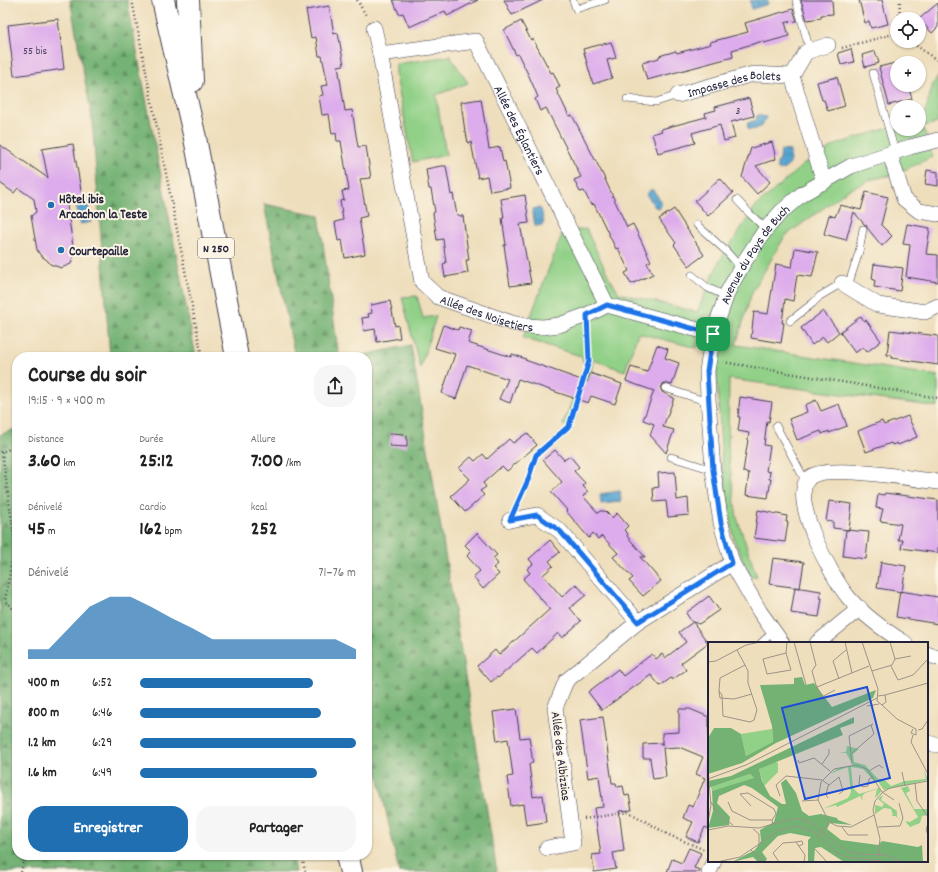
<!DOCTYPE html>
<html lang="fr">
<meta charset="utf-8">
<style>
body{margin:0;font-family:Dekko,sans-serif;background:#f6f6f6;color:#222;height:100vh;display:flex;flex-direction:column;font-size:15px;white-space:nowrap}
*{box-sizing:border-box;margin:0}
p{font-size:13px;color:#767676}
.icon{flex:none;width:22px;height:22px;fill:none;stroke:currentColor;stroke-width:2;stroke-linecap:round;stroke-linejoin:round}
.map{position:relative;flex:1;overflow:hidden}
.side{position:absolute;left:12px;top:352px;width:360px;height:508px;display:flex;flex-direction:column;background:#fff;border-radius:16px;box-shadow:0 1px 3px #0004}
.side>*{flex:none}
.buttons{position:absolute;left:890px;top:12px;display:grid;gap:8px}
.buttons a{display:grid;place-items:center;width:36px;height:36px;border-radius:50%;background:#fff;box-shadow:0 1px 3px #0004;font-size:20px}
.pin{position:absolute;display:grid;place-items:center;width:34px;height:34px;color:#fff;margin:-17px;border-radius:8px;box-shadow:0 2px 6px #0006}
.round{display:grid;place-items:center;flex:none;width:42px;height:42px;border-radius:16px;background:#f6f6f6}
.headline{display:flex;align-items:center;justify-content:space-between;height:68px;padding:0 16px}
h1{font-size:22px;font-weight:700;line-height:30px}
.metrics{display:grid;grid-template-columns:repeat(3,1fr);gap:6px;height:68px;padding:4px 16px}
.metrics div{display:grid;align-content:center}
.metrics b{font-size:20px;font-weight:700}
.metrics small{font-size:11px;font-weight:400}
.metrics p{font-size:11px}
.chart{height:112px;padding:8px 16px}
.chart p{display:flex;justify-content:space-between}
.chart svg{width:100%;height:72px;margin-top:4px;fill:#1f6fb2;opacity:.7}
.primary-button{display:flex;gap:8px;margin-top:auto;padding:8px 16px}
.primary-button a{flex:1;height:46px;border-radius:16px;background:#1f6fb2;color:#fff;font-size:16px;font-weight:700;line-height:46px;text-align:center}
.primary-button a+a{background:#f6f6f6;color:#222}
ul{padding:0 16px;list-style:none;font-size:13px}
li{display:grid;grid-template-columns:64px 48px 1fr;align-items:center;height:30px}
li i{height:10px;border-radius:5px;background:#1f6fb2}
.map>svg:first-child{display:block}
</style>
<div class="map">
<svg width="938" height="872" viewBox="0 0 938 872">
<defs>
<pattern id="forest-firs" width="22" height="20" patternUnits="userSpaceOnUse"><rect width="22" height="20" fill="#74b274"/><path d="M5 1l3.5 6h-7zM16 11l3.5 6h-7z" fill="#5f9060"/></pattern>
<pattern id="water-ripples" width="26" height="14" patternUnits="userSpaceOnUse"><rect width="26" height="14" fill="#58a4d0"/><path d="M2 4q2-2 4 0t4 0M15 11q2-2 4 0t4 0" fill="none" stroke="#4885aa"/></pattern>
</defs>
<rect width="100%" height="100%" fill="#fcf5e5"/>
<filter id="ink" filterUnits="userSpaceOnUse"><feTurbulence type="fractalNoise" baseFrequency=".025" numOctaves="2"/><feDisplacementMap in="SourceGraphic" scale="8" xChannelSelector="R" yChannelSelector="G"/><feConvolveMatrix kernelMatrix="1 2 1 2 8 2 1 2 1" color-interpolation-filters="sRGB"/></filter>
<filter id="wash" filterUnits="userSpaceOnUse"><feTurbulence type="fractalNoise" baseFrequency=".012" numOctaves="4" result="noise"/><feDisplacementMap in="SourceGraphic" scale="16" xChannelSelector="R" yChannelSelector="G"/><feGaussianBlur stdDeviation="0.9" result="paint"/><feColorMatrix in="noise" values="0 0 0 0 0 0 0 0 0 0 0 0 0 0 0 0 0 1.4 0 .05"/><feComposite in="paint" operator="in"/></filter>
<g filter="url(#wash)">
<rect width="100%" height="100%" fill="#eedebc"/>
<path fill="#90d087" stroke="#597961" d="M450,56L468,83L436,95L446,155L413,162L396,76V64Z
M938,76V123L922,126L929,142L932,157L896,174L873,179L848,190L785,236L752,292L736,345L938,376V407L729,379L728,452L737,518L757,577H751L734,540L722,464L716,361L724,322L704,314L697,348L638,333L625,371L593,360L591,372L572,426L563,425L585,366L581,356L523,338L527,326L562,234L571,231L586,229L609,277L619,293L697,312L719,262L755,207L805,163L835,145L897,125V129H919V118L924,116L933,84Z
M417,296L423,318L436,316L420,368L402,297Z"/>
<path fill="url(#forest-firs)" stroke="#4b6a58" d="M70,0H127L196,357H110L92,118Z
M264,204L319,215L339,357H295Z
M411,345L497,872H399L367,723V357H355Z
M17,428V855H293L296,872H0V435Z"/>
<path fill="url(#water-ripples)" stroke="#3d6386" d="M754,0H767L768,4L752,9L750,1Z
M757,115L766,117C763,126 758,131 748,129L747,123L756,120Z
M781,150L790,151V164L783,170L782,169L778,170L777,167V163L780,160Z
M652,189L662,202L660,208L655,207L646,194Z
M87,200L91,222L80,224L76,202Z
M539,208L541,209L544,223L542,225L537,226L535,225L532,209Z
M620,491L621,502L601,504L600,494Z"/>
<g id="blocks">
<path fill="#ddacec" d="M393,0H478L447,16L445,11L409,27L403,13L399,14Z
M504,0H543L512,15Z
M801,0H832L833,14L821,15V18L807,20Z
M859,0H882L888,24L871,28L869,21L865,23Z
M938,3V27L932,33L919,19Z
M329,6L334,34L338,33L344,65L338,66L345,111L352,110L358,147L366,146L371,178L360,179L367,216L359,218L365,254L345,258L342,240L338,241L335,222L343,220L340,201L344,200L342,191L349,190L341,141H337L336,133L332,134L329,114L322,115L319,96L323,95L321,86L328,85L322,56H319L316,37L311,38L306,10Z
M793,9L797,21L785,22L789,36L764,43L763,41L732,50L733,57L647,80L642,63L659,58V56L676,51L677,53L711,44L710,42L748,32L745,23Z
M58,19L64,69L14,76L8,25Z
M521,21L531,40L533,39L551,73L553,72L560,87L556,89L569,116L572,115L603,175L627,227L633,224L651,261L647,263L653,274L631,284L625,273L629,271L618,248L616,249L594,204L591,205L584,191L580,192L574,180L581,177L546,108L540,111L535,99L538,97L529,76L518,54L516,55L504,30Z
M611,42L616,58L607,60L612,78L593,84L583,49Z
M851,49L854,62L841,65L838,53Z
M875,51L879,63L865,67L862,55Z
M895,63L897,69V85H908L912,99L889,105L879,67Z
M837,77L845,106L828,111L824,100H822L817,82Z
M749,98L754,116L731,122L735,138L724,141L720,125L692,133L695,143L658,153L652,134L662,131L661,129L706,117L705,113L716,110L715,107Z
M481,99L489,149L500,147L503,162L505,161L510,188L490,191L487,176L478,178L471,142L468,143L466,132H465L461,102Z
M772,142L776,159L756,166L770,182L757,194L742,177L751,148Z
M73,144L82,196L66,199L74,253L71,264L61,268L50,264L47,260L41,256L37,250L31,216L36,212L34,199L18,188L14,193L0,183V145L48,178L42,149Z
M441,166H446L451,195L453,194L457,215H459L460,216H463L469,260H466L468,273L445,277L443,264L446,263L443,239L437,240L433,213L435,212L431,189H429L426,169Z
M927,170L938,172V186L925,184Z
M720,178L733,193L708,216L695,201Z
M866,192L888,197L881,225L892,236L882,246L868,229L866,225L864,224L854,212L846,240L824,234L829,215L835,217L840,205L861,210Z
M525,195L529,223L520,224L531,283L510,286L504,245H506L502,218H504L501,199Z
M674,209L704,255L689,266L674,245L676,243L659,219Z
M907,224L930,228L926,254L938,255V282L906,277L910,245L903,244Z
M795,248L818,252L812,277L797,275L793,301L785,299L782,323H784L781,343L751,338L754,312L768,314L776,264L792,267Z
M874,264L903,268L900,291L874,287L875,280L872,279Z
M390,301L395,326L398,325L400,338L377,342L375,329L364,331L362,318L369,317L368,314L372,313L371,305Z
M823,311L839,332L827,342L823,337L812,345L801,328Z
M861,316L864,321L866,320L881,341L867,352L863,347L855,353L840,332Z
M443,325L458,330L459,327L472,331L468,343L511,357L512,354L526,359L525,360L587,382L590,373L622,384L615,404L591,396L588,403L518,379L510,403L499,399L508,379L467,365L456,399L447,396L442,393L455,354L435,348Z
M890,330L938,336V365L892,358V355H887Z
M657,345L668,349L665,358L679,363L672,385L664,383L660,387L662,392L674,398L663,427L674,430L666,453L650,435L654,424L643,420L654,391L626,381L631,367L647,372Z
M740,397L772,402L769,422L767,421L764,445L770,446L766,471L770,472L769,479H771L768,498L746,495L749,473L743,472L749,433L738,431L740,417H738Z
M816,400L821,411L839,404L847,426L829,433V431L822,434L821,431L797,440L789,419L807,412L805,405Z
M908,416L917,437L898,445L897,443L892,445L891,443L866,452L858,431L882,421L884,425Z
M391,433L404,434L403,435L407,436V447L390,446Z
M527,433L537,445L507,471L502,466L483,483L486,487L480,491L484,495L465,512L451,496L470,479L459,468L471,457L475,461L483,454L487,459L509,439L513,443Z
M555,450L564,460L570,456L579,467L574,471L585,483L583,486L588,492L583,496L598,513L600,511H605L612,518L617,513L628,526L624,530L628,534L627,536L645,557H640L661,581L643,596L629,581L633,578L613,557L618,553L602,536L598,539L593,533L589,538L566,511L567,510L551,492L562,482L543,460Z
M675,472L677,500L688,498L689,515L668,517L666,501L654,502L653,488L659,487L658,473Z
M885,493L938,500V553L901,548L903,540H898L901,524L880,521L883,509L876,508L878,494L884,495Z
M829,501L852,504L849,530L833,528V522L826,521Z
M758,510L787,516L786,522H788L785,542L754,538Z
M846,530L869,532L866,559L843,556Z
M477,533L497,555L493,558L498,564L493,568L499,574L483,589L473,577L480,571L467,556L471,551L465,545Z
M550,540L560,552L549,561L553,566L543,575L562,597L576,584L586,595L570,608L581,621L562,638L558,633L537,653L532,648L498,678L497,677L491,682L477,666L495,650L499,655L550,609L523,579L530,573L527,569L533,564L529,559Z
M773,558L804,562L800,588L769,584Z
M881,562L906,566L902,592L877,588Z
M795,587L821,591L820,598H822L819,617L791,613Z
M900,591L938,597V624L896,617Z
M709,596L719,610L699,624L691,621L686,613Z
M693,622L708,643L681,663L686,670L672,680L671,678L660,686L651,675L602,710L588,692L618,669L623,676L652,654L656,659L662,654L665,658L686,642L679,632Z
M516,709L520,738L529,737L533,763L529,764L533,797L543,795L546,822L526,825L523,804L511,806L507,777L513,776L508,739L497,741L493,712Z
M679,709H690L709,717V829L705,827L698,842L686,837L693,822L683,818L688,805L693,807L705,778L696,774L703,757L679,747L663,748L666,777L653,779L650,758H643V744L662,743V745V733L679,732Z
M603,717L612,783H616L617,787L623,786L625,796L629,795L632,810L619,811L624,851L613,853L616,869L594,872L592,855L601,854L594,808L603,807L599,776L588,778L580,720Z
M689,848L701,853L694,868L700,870V872H667L672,859L682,863Z"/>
</g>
</g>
<g filter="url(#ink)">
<use href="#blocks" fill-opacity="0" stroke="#413e4e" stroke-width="1"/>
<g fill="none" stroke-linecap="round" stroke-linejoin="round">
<g stroke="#413e4e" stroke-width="8">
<path id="lane" d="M573,0L576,9L605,0
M796,0L810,51
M873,73L895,152
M627,99L656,102L678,95
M737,200L750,214L766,229
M697,225L726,251L741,268
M692,275L708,288L726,296
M848,286L859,252L863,229
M790,321L813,303L820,296L842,283
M665,388L708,402
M776,426L806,482
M671,457L713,470
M761,643L773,632"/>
</g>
<g stroke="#413e4e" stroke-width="16">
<g id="street">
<path id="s1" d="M374,28L380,54L422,282L438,297L512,323L527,326L543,327L559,325L587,315L607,305L713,334"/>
<path id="s2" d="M380,54L476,41L607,305"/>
<path id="s3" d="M678,95L753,74L792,76"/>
<path d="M890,154L904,199L919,211L938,214"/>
<path d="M824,182L792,76L806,52L828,45"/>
<path d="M842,283L878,305L925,312L938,306"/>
<path d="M510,520L537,515L560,531L638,622"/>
<path id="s4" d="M782,643L760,612L732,563L721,523L713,470L708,398L707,371L713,334L728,291L744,262L766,229L781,212L802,194L851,166L910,147L938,140"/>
<path d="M817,643L860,608"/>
<path d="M905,643C884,630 864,616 848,597C833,579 788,498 809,478C824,463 915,479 938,482"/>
<path d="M927,654L938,658"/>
<path d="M927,743L938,745"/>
<path d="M547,848L573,843L555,708L566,681L638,622L732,563"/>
<path d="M709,872L714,861"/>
</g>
</g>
<g stroke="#413e4e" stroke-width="24">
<path id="primary" d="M163,0L195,138L237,357
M188,0L192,81
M347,855L351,872"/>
</g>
<path stroke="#413e4e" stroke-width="2.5" stroke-dasharray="1 3" stroke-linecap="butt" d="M132,0L202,357
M357,0L367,17
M899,19L900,0
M910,41L938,61
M842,48L897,33
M723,362L938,398
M0,452L17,447
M2,452L15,543L5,600L17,613
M517,505L528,480L536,455L569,426L589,361L588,330
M584,819L629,812L669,835L705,850
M302,855L305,872
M21,872L25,855"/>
<use href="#lane" stroke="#fff" stroke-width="7"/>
<use href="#street" stroke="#fff" stroke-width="15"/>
<use href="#primary" stroke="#fff" stroke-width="22"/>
</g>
</g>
<g fill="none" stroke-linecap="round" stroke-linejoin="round" filter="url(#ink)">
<g stroke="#fff" stroke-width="8">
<path id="route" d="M607,305L713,334L707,371L713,470L721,523L732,563L638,622L560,531L537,515L510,520L528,480L536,455L569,426L589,361L587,315Z"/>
</g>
<use href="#route" stroke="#1a73e8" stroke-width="5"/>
</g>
<g fill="#1f6fb2" stroke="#fcf5e5" stroke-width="1.5">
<circle cx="51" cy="205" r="4"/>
<circle cx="61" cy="250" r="4"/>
</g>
<g text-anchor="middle" stroke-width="4" stroke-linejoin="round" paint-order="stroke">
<g font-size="11" fill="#514467">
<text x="35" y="54">55 bis</text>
<text x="738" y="114">3</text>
</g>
<rect fill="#fcf5e5" stroke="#63616e" stroke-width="1" x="198" y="238" width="36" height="20" rx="3"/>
<g font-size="12" font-weight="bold" fill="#22223b">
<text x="216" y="252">N 250</text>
</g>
<g font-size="13" fill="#22223b" stroke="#fcf5e5">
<text dy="5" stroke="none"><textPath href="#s3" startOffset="58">Impasse des Bolets</textPath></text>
<text dy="5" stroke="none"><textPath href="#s2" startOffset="196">Allée des Églantiers</textPath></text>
<text dy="5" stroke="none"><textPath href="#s4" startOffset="417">Avenue du Pays de Buch</textPath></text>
<text dy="5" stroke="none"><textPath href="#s1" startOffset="332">Allée des Noisetiers</textPath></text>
<text transform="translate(562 756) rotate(83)" y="5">Allée des Albizzias</text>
</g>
<g font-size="13" font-weight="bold" fill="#22223b" stroke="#fcf5e5" text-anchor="start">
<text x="59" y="203">Hôtel ibis<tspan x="59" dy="15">Arcachon la Teste</tspan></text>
<text x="69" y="255">Courtepaille</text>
</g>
</g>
<g transform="translate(708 642)">
<rect width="220" height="220" fill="#eedebc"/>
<path d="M64,87L65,101L38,114L33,92ZM139,104L151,107L145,112L146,120L157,123L170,137L178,139L183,144L197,139L218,137L216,128L220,138L176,148L169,138L166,139L155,127L143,125L145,146L151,152L171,146L173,150L167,156L169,147L157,151L154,154L155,159L152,154L129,165L128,163L114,167L140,156L143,150L140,125L121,132L131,126L145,123L138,111H131L138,110ZM66,119L70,121V130L56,144L51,127ZM42,132L46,136L38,140L4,149L3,145ZM200,144L202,149L198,151L206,167H220V173L214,174L212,181L202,185L197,179L202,180L210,175L193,146ZM175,153L173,158L189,169V175L194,179L187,174H183L185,173L183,167L176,166L167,172V163L174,165L176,162L170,157Z" fill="#90d087"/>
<path d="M94,35L97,43L106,41L124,65L168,48L165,56L68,101L34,121L0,132V96L6,86H23L33,92L38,114L65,100L64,84L52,43L86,42V36ZM146,75V81L132,86L135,93L51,127L54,139L62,154L74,162H78L73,141L78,137L88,151L94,169L101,174L113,172L129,176L130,178L144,183L122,181L119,187L133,198L170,203L174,199L210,205L214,203L215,220H136L113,205L107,206L106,220H100V198L103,195L82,191L70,194L54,210L59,217L57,220H50L45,215L24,220L47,208L53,199L52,188L66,180L70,165L44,146L36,143L11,154L9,161L22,175L21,183L0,186L5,169L4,149L46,136L42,132L0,146V139L23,134Z" fill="#74b274"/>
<path fill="none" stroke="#9c9388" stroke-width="1" d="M86,0L98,43M102,0L108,23L104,29L108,43L114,55L127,48M137,0L144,31M154,0L170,47L169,59L174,63L178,60L177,53L170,54M29,8L37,23L40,29V41L49,68L46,78L42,80L15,74L14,53L11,49L12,36L37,23M78,11L55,17L59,32L83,28L78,11L79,0M187,17L203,14M0,20L8,19L38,3L52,0M183,24L190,38L205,33L220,17M164,29L184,23L187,17L182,0M131,37L125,19L138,8M109,45L161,24M11,49L12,56L26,57L44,52M177,53L220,41M174,63L189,77L208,87V93L203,91L205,87M159,64L171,62M210,88L214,87L220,78M205,93L203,100L220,132M144,111L166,92L163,83M90,118L91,121L106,116L122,129M114,122L121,112V107M144,122L141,94L165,82M0,128L3,163L0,180M161,129L171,123L175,126M194,130L197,144M152,133L151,142L155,145L160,144L161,137L165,135M0,137L38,123L169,56M207,141L209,159L220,175M72,154L68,143L78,134L114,138L121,143M120,156L118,153L120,144L131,135L135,149L131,152M94,159L110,158M3,160L11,173L25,183M20,160L24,169L42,178H64M43,164L32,152L40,151L66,167L68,172L64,178L65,182M166,173L143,185L129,184L121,180L110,158L113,140L126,127L148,123L159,127L174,150L186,158M220,181L218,188L220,193M134,185L140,193H160M170,185L192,184L195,176L191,161M45,187L51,192V202M0,188L20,184L51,186L83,177H92L103,181L137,208L151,212L177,213L195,220M111,194L121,180M88,200L94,199L95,202L91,204M107,207L119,220M43,208L56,220M170,217L172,197L165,168L167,159L175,150L182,146L220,139M9,220L32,215L72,188L89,184L106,190L128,210L138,215L181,220M71,220L65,211L75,201L88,200L97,213L96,220"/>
<path fill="#1d4ed8" fill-opacity="0.15" stroke="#1d4ed8" stroke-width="2" d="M159,45L182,136L97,157L74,66Z"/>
<rect width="220" height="220" fill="none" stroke="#22223b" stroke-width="2"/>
</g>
</svg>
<div class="buttons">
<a><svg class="icon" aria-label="locate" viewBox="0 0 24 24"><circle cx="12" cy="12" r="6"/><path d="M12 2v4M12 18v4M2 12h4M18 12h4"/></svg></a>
<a>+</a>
<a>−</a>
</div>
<div class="pin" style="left:713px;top:334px;background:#1e9e55"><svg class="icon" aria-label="arrive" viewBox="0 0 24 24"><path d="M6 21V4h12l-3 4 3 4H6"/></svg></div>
<section class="side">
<div class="headline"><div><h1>Course du soir</h1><p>19:15 · 9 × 400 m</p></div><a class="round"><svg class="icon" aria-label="share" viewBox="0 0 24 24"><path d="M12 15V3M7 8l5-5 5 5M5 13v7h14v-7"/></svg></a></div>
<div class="metrics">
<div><p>Distance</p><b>3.60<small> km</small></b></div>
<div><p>Durée</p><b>25:12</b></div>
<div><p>Allure</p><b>7:00<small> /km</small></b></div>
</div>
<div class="metrics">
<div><p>Dénivelé</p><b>45<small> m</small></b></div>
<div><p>Cardio</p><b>162<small> bpm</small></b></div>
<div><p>kcal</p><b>252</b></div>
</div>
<div class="chart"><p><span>Dénivelé</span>71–76 m</p>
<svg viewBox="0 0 160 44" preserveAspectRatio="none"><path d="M0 44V38L10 38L20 25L30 12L40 6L50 6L60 12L70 19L80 25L90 32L100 32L110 32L120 32L130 32L140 32L150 32L160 38V44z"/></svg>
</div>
<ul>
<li><b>400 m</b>6:52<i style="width:80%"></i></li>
<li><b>800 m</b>6:46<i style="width:84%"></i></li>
<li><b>1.2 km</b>6:29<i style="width:100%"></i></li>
<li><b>1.6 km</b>6:49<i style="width:82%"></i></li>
</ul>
<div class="primary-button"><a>Enregistrer</a><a>Partager</a></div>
</section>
</div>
